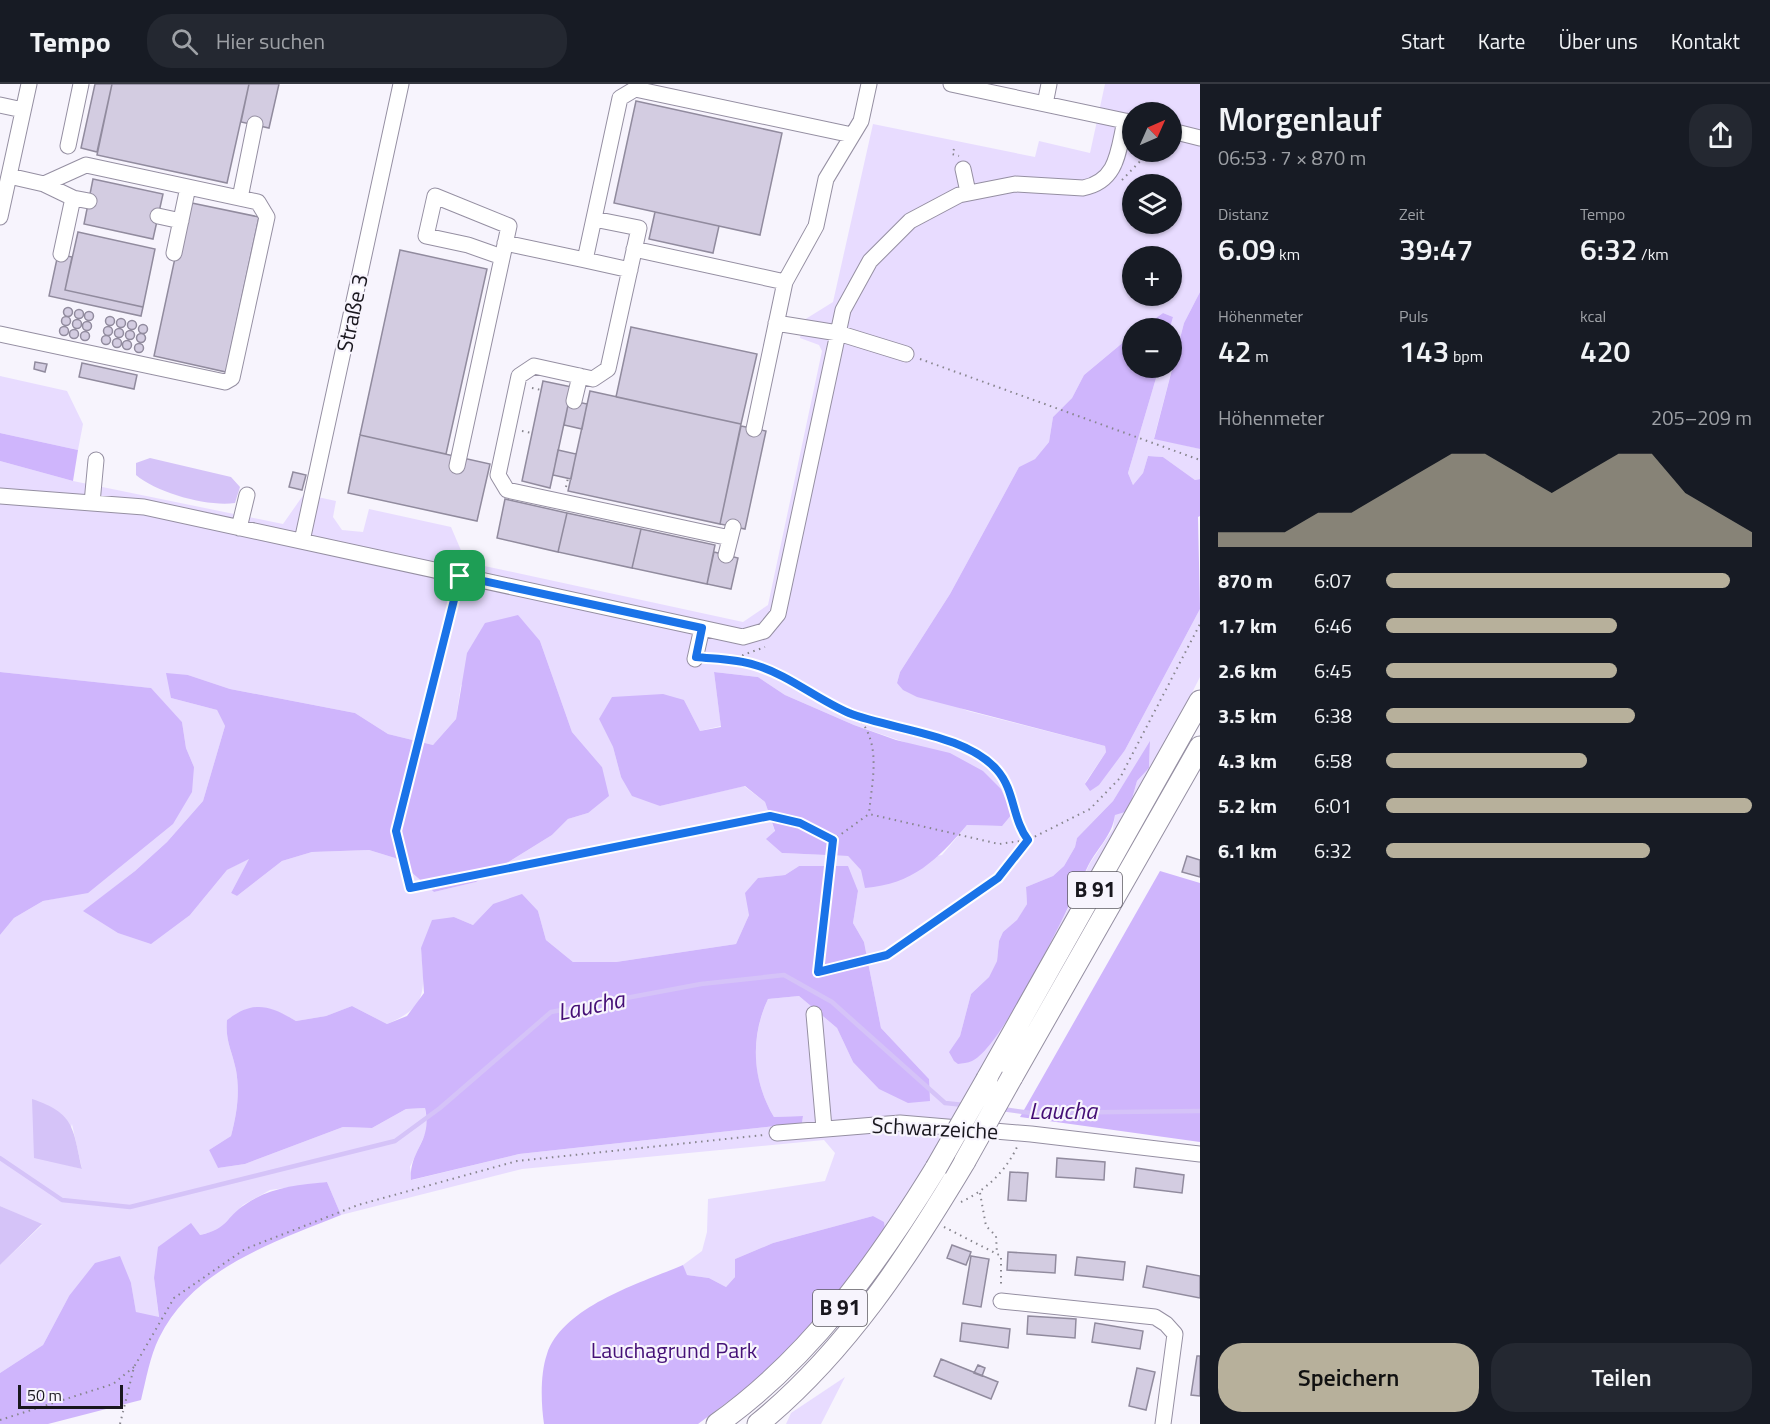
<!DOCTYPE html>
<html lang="de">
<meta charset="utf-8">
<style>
body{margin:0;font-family:"Titillium Web",sans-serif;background:#242831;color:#f1f3f6;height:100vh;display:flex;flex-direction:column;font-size:22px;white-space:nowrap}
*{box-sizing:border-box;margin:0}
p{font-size:20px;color:#9ea1a6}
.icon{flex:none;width:33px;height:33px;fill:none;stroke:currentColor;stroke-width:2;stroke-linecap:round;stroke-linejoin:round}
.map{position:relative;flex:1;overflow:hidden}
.sheet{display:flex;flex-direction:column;background:#171b24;width:570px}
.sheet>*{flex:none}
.needle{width:39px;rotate:45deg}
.fabs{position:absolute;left:1122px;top:18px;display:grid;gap:12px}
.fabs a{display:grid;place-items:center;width:60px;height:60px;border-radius:50%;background:#171b24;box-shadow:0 2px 4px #0004;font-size:30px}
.scale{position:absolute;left:18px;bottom:15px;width:105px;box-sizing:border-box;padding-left:6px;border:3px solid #19171e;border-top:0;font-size:16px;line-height:21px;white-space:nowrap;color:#19171e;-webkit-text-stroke:4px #f7f4fd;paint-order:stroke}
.pin{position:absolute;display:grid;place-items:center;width:51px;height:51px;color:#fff;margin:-26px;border-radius:12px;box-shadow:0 3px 9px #0006}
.round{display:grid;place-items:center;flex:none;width:63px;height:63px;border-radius:24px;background:#242831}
.overview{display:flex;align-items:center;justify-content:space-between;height:102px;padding:0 18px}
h1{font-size:33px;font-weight:600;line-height:45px}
.figures{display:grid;grid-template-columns:repeat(3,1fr);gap:9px;height:102px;padding:6px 18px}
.figures div{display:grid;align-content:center}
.figures b{font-size:30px;font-weight:600}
.figures small{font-size:16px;font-weight:400}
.figures p{font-size:16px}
.chart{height:168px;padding:12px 18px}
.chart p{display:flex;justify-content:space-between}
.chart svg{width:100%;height:108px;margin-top:6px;fill:#b7b09b;opacity:.7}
.primary-button{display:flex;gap:12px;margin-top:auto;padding:12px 18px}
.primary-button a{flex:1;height:69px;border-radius:24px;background:#b7b09b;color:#111;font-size:24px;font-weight:600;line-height:69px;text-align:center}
.primary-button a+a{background:#242831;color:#f1f3f6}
ul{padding:0 18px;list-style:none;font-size:20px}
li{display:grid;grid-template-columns:96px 72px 1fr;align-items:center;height:45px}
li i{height:15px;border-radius:8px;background:#b7b09b}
header{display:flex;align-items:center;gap:36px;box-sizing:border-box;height:84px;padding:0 30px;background:#171b24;border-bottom:2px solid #363941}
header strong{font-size:28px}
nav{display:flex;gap:33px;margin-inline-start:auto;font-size:21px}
.search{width:420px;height:54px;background:#242831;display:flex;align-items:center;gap:15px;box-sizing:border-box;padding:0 21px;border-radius:24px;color:#9ea1a6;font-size:22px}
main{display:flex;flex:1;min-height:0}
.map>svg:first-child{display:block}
</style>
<header>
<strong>Tempo</strong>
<div class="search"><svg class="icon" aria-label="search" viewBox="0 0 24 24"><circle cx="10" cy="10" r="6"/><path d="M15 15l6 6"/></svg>Hier suchen</div>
<nav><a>Start</a><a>Karte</a><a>Über uns</a><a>Kontakt</a></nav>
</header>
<main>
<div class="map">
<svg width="1200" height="1340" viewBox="0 0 1200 1340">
<rect width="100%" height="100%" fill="#f7f4fd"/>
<path fill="#e8dcff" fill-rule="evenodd" d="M1105,0H1200V208L1184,239L1154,354L1200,365V395L1195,396L1163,373L1148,372L1143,389L1133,401L1128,389L1159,284H1172L1170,244L1173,233L1163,229L1142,244H1132V251L1084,291L1072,314L1053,333L1049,358L1035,375L1019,383L950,510L900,588L897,599L968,627L1105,662L1106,668L1085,699L1125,666L1200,525V593L1157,678L1030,903L924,1087L885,1146L873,1132L773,1159L735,1175V1193L726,1203L709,1194L686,1191L683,1181L702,1167L707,1148L708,1115L825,1097L835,1069L824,1056L522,1085L341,1131L327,1098L270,1106L243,1121L219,1146L200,1151L154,1194L159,1234L136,1229L131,1199L69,1212L43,1261L0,1289V1181L42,1141L0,1122V851L14,834L43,817L88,808L118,782L194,683L186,664L182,638L150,604L0,588V377L73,397L283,440L304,410L336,417L333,433L342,446L363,448L369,425L451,443L466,478L743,538L768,521L822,267L819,261L800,254L804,236L833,218L873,40L1035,73L1039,57L1090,69ZM1132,28H1172V68H1132ZM1132,100H1172V140H1132ZM1132,172H1172V212H1132ZM540,557L572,648L602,683L588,729L568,735L552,751L476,798L434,808L395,774L369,766L312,768L282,777L237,812L231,809L250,774L227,786L190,831L84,827L135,787L167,758L203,717L225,642L217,626L171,614L188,591L230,605L355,629L388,650L433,661L456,635L461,601ZM714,588L758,593L785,611L854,641L913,661L1002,742L967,741L942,771L862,786L848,772L782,769L765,718L744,702L660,722L621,693L613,663L599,635L684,616L700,647L721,642ZM1150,659L1149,684L1137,697L1132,715L1115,730L1113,745L1090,779L1072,818L996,951L949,968L960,952L971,910L989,893L997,877L999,857L1003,848L1017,837L1027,820L1026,803L1053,792L1064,782L1075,763L1077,754L1113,717ZM799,782L858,807L853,839L864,858L881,944L929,995L853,978L837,944L799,912L768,915C750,954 752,996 774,1033L803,1032L802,1039L519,1070L412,1096L410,1083L428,1044L425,1024L406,1025L372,1044L343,1043L245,1080L218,1084L209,1066L231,1052C237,1029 240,1009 236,986C232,966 225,957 227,936C252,917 270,922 296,937L326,932L352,922L387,940C430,922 424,905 421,864L454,833L473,841L493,820L538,827L546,856L573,878H616L736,860L749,831L758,794L785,791ZM72,1040L82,1085L59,1079Z
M0,292L67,307L83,340L78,366L0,349Z
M845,1293L821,1340H786L791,1329Z"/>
<path fill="#cfb5fc" d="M1200,208V365L1154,355L1184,239Z
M1163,229L1173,233L1170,244H1142Z
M1132,251V284H1159L1128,389L1133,401L1143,389L1148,372L1163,373L1195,396L1200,395V432L1198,433L1200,525L1125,666L1099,701L1090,707L1085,700L1106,668L1105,662L917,613L903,606L897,599L900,588L950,510L1019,383L1035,375L1049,358L1053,333L1072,314L1084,291Z
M0,349L78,366L73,397L0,377Z
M518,531L540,557L572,648L602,683L609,712L588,729L568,735L552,751L476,798L434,808L395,774L369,766L312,768L282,777L237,812L231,809L249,775L227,786L190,831L151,860L118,849L83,827L135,787L167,758L203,717L225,642L217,626L171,614L166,589L188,591L230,605L355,629L388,650L433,661L456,635L467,569L485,539Z
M0,588L151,604L182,638L186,664L194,683L192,708L173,740L88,809L43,817L14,834L0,851Z
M714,588L758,593L785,611L854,641L896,656L950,669L983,687L1001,705L1012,730L1002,742L967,741C937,776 913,800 865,804L861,786L848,772L782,769L766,755L775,747L765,718L745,702L660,722L632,712L621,693L613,663L599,635L612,613L663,610L684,616L700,647L721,643Z
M1150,657L1149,684L1137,697L1132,715L1125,728L1115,731C1112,752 1098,763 1088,782C1071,818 1003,963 972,977C968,979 962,979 958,980L954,977L949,968L960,952L971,910L989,893L997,877L999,857L1003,848L1017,836L1027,820L1026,803L1053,792L1064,782L1075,763L1077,754L1113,717Z
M799,782H848L858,807L853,839L864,858L881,944L929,995L930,1017L908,1019L879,1005L853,978L837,944L799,912L768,915C750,953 752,996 774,1033L803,1032L802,1039L519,1070L411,1096C409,1065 433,1058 425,1024L406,1025L372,1044L343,1043L245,1080L218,1084L209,1066L231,1052C237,1029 240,1009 236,986C232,966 225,957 227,936C253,916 270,921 296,937L326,932L352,922L387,940L407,932L424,909L421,864L432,836L454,833L473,841L493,820L522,810L538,827L546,856L573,878H616L736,860L749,831L745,809L758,794L785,791Z
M1160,787L1200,799V1058L1020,1033Z
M327,1098L341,1131C274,1158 193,1184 159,1254C150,1272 146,1296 141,1316L48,1340H0V1289L43,1261L69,1212L95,1179L120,1172L131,1199L136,1228L159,1233L154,1194L158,1163L191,1139L200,1151C230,1144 224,1134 246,1120C271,1103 297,1101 327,1098Z
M873,1132L884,1138L885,1146L829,1221L795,1259L756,1297L698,1340H544C541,1320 540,1290 547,1270C563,1222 641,1199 683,1181L687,1191L709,1194L726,1203L735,1193V1175L773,1159Z"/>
<path fill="#d5c3f8" d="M150,374L231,393L240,403L235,419C208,423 157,409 136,391V379Z
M32,1015C75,1029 73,1045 82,1085L34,1074Z
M0,1122L42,1140L0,1181Z"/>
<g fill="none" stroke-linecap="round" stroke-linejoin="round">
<path stroke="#d5c3f8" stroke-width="4.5" d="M1002,1025L1031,1029L1200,1027
M0,1074L62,1116L130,1123L395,1057L440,1024L551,928L701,900L784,891L832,918L945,1019L964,1021"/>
</g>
<path fill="#d3cce1" stroke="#918b9e" stroke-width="1.5" d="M95,0H112L97,68L81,64Z
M112,0H249L227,99L97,71Z
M249,0H279L269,44L241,38Z
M636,17L782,49L760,151L614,119Z
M93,95L163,110L153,155L84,140Z
M187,118L259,133L226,288L154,272Z
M655,128L719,142L713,169L649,155Z
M78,148L155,165L143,223L65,206Z
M400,166L487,185L446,370L360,351Z
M58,170L72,173L65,206L143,223L141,232L49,212Z
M63.5 228a4.5 4.5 0 1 1 9 0a4.5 4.5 0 1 1-9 0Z
M74.5 230a4.5 4.5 0 1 1 9 0a4.5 4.5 0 1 1-9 0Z
M84.5 232a4.5 4.5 0 1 1 9 0a4.5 4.5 0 1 1-9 0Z
M61.5 237a4.5 4.5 0 1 1 9 0a4.5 4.5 0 1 1-9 0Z
M105.5 237a4.5 4.5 0 1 1 9 0a4.5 4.5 0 1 1-9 0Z
M116.5 239a4.5 4.5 0 1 1 9 0a4.5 4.5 0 1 1-9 0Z
M72.5 240a4.5 4.5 0 1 1 9 0a4.5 4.5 0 1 1-9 0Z
M127.5 241a4.5 4.5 0 1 1 9 0a4.5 4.5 0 1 1-9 0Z
M82.5 242a4.5 4.5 0 1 1 9 0a4.5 4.5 0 1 1-9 0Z
M138.5 245a4.5 4.5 0 1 1 9 0a4.5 4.5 0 1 1-9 0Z
M103.5 247a4.5 4.5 0 1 1 9 0a4.5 4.5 0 1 1-9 0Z
M59.5 247a4.5 4.5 0 1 1 9 0a4.5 4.5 0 1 1-9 0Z
M631,243L757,270L741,340L616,313Z
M114.5 249a4.5 4.5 0 1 1 9 0a4.5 4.5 0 1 1-9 0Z
M69.5 250a4.5 4.5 0 1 1 9 0a4.5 4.5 0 1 1-9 0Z
M125.5 251a4.5 4.5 0 1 1 9 0a4.5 4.5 0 1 1-9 0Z
M80.5 252a4.5 4.5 0 1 1 9 0a4.5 4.5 0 1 1-9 0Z
M136.5 254a4.5 4.5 0 1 1 9 0a4.5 4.5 0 1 1-9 0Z
M101.5 256a4.5 4.5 0 1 1 9 0a4.5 4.5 0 1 1-9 0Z
M112.5 259a4.5 4.5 0 1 1 9 0a4.5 4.5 0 1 1-9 0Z
M122.5 261a4.5 4.5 0 1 1 9 0a4.5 4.5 0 1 1-9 0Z
M134.5 264a4.5 4.5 0 1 1 9 0a4.5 4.5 0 1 1-9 0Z
M35,278L47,280L45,288L34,285Z
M82,279L137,291L134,305L79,293Z
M543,297L572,303L550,404L522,397Z
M590,307L741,340L720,440L568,407Z
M569,316L587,320L582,345L564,341Z
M741,342L766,347L745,445L720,440Z
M360,351L490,380L477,437L348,409Z
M558,366L576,370L571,395L553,391Z
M293,388L306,391L302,406L289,403Z
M505,415L567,429L558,468L497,454Z
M567,429L641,445L632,484L558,468Z
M641,445L715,461L707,500L632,484Z
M714,468L738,474L731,505L707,500Z
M1187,772L1200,776V793L1182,788Z
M1057,1074L1105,1078L1104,1096L1056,1093Z
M1136,1084L1184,1091L1182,1109L1134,1103Z
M1010,1088L1028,1089L1026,1117L1008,1116Z
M952,1161L971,1168L966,1181L947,1174Z
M1008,1168L1056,1171L1055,1189L1007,1186Z
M971,1172L989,1175L981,1223L963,1220Z
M1077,1173L1125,1178L1123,1196L1075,1191Z
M1147,1182L1200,1192V1214L1143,1203Z
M1028,1232L1076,1235L1075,1254L1027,1250Z
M962,1239L1010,1245L1008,1264L960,1257Z
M1095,1239L1143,1247L1140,1265L1092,1258Z
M1197,1272H1200V1312L1191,1311Z
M941,1275L998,1298L991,1315L934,1292Z
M978,1281L985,1284L982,1292L974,1289Z
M1137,1284L1155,1288L1146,1326L1129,1322Z"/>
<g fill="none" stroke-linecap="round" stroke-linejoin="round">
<g stroke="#958fa2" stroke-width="17">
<path id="minor" d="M951,0L1125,37
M1045,20L1049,0
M0,21L23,26
M1172,47L1200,54
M68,62L81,0
M963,85L968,108
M44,100L73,114L89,117
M240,114L255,40
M158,132L181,137
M0,133L29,0
M594,135L639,144L608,285L593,295L534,282L519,292L498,391L507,406L730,454
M505,159L585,176
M634,165L785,198
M174,169L188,103
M61,170L73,114
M630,186L585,176L620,14L635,5L852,51
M776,239L838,249L906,270
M0,250L225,298L232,294L267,133L258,118L86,81L44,100L9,92
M574,317L580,292
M754,345L785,198L816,142L826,95L861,37L869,0
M457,382L509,142L435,112L426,152L468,161L502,173
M0,412L144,423L743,553L764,547L778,530L843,226L870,177L910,137L959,111L1015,100L1083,104C1118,97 1118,67 1125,37L1132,39
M92,419L96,376
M239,444L247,411
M302,457L401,0
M726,471L733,443
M695,575L702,544
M814,930L824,1044
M777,1049L900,1039L1031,1050L1200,1070
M1001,1217L1155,1233L1166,1240L1175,1250L1163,1340"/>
</g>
<g stroke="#958fa2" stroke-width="23">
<path id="highway" d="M1012,993L1200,663
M987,995L1200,617
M717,1340C810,1274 877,1180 936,1084
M758,1340C846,1268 907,1174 965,1077"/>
</g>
<path stroke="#87858d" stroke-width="2" stroke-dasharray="1.5 4.5" stroke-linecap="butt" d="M954,65L952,70L959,72
M1122,96L1149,68
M920,275L1200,376
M532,304L541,306
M522,347L532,349
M566,403L568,394
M457,504L396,747L410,804L770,732L800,739L833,756
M711,575C725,576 742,576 756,581C790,592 817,616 849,629C892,645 966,651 997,686C1015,707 1013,735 1028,756L998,794L887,871L818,888L833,756L869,730L999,760L1028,756L1090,725L1120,694L1200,540
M742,578L743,571L765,563
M858,633C882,661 872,695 869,730
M980,1109L986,1142L996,1152L997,1170
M961,1118C985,1107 1006,1087 1017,1063
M944,1143L1001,1172V1202
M0,1336L113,1300L134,1283
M120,1340L134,1283L174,1214L245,1165L358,1121L517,1077L764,1051"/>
<use href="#minor" stroke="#fff" stroke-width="15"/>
<use href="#highway" stroke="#fff" stroke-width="21"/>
<g stroke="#958fa2" stroke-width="23" stroke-linecap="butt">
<path id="highway-bridge" d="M965,1077L1012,993
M936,1084L987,995"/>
</g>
<use href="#highway-bridge" stroke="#fff" stroke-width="21"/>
</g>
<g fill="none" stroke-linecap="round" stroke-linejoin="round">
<g stroke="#fff" stroke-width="12">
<path id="route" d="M460,492L702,544L696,573C715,575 736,575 755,581C789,591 816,615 849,629C892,646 966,650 997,686C1015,706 1012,735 1028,756L998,794L887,871L818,888L833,756L800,739L770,732L410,804L396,747Z"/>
</g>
<use href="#route" stroke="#1a73e8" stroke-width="8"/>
</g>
<g text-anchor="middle" stroke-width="4.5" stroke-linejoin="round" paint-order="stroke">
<g fill="#f7f4fd" stroke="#5c5961" stroke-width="1.5">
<rect x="1068" y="788" width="54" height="36" rx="4.5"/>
<rect x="813" y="1206" width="54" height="36" rx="4.5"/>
</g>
<g font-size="21" font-weight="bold" fill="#19171e">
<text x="1095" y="813">B 91</text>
<text x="840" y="1231">B 91</text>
</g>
<g font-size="22" fill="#19171e" stroke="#f7f4fd">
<text transform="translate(352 229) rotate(-78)" y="8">Straße 3</text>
<text transform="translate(935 1044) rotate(3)" y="8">Schwarzeiche</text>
</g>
<g font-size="22" fill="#451177" stroke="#f7f4fd">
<text x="674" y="1274">Lauchagrund Park</text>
</g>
<g font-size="24" font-style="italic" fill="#440e75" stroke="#f7f4fd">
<text transform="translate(591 922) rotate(-12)" y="8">Laucha</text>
<text x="1063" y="1035">Laucha</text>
</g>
</g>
</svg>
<div class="fabs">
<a><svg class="needle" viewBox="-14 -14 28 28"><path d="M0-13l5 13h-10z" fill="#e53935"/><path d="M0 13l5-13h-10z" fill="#9ea1a6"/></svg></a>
<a><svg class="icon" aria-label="layers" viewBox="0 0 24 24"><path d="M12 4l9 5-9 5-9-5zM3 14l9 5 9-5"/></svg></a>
<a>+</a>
<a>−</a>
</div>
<div class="scale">50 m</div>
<div class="pin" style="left:460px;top:492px;background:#1e9e55"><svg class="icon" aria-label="arrive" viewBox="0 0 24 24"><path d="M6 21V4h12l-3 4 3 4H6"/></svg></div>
</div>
<section class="sheet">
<div class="overview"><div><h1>Morgenlauf</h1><p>06:53 · 7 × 870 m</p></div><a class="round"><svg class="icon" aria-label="share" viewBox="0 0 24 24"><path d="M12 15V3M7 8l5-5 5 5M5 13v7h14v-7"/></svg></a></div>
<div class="figures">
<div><p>Distanz</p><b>6.09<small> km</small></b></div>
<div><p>Zeit</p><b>39:47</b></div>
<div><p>Tempo</p><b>6:32<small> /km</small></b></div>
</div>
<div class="figures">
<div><p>Höhenmeter</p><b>42<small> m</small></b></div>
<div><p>Puls</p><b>143<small> bpm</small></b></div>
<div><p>kcal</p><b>420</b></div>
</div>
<div class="chart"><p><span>Höhenmeter</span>205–209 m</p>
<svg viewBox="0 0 160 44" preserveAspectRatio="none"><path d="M0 44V38L10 38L20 38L30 30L40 30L50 22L60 14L70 6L80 6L90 14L100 22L110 14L120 6L130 6L140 22L150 30L160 38V44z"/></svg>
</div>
<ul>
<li><b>870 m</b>6:07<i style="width:94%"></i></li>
<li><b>1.7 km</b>6:46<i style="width:63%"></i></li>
<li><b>2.6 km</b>6:45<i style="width:63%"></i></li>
<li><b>3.5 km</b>6:38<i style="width:68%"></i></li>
<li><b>4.3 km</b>6:58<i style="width:55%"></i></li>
<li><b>5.2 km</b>6:01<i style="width:100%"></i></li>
<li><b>6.1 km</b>6:32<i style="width:72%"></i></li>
</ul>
<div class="primary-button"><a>Speichern</a><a>Teilen</a></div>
</section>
</main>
